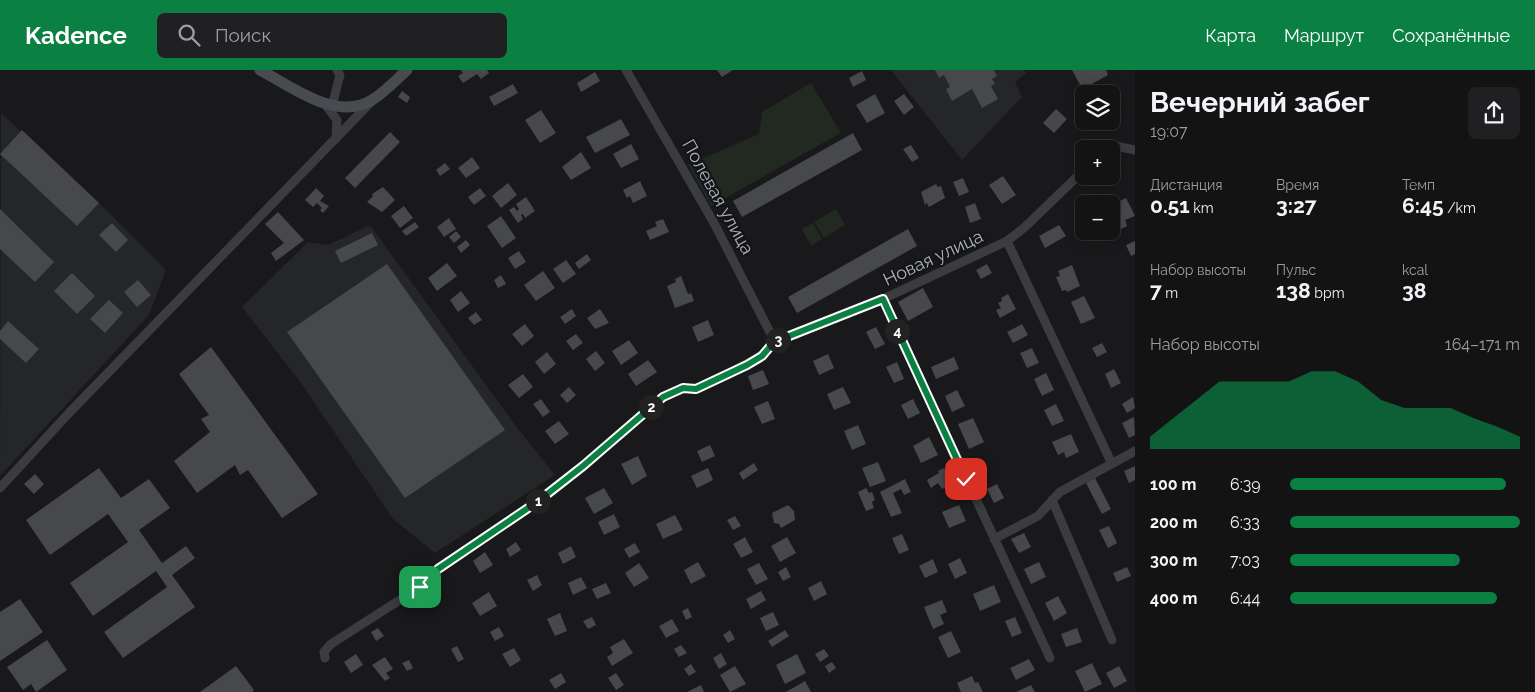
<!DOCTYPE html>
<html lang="ru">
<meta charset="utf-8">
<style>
body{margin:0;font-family:Raleway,sans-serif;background:#202022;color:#f1f3f6;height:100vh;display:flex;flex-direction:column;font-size:19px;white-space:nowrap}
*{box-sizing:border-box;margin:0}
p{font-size:16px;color:#9d9ea0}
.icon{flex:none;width:28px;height:28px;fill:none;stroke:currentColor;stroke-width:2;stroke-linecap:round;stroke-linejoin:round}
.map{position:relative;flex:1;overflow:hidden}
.details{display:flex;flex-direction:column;background:#131314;width:400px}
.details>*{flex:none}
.controls{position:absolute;left:1075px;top:15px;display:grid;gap:10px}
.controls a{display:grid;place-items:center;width:45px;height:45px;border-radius:8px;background:#131314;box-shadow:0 2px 12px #0003,0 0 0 1px #323234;font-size:25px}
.pin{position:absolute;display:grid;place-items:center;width:42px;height:42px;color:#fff;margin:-21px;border-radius:10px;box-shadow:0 2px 8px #0006}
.km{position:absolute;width:25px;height:25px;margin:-12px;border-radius:50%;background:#222;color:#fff;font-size:14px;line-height:25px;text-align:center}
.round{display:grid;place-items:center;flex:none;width:52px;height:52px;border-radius:8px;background:#202022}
.overview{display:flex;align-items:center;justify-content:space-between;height:85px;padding:0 15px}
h1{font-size:28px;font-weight:700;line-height:38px}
.metrics{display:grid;grid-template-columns:repeat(3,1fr);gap:8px;height:85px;padding:5px 15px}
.metrics div{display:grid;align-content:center}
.metrics b{font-size:21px;font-weight:700}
.metrics small{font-size:14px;font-weight:400}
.metrics p{font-size:14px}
.chart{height:140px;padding:10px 15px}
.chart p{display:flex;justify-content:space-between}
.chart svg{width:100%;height:90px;margin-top:5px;fill:#0b8043;opacity:.7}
ul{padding:0 15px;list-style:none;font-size:16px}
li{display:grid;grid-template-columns:80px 60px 1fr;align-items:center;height:38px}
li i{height:12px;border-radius:6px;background:#0b8043}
header{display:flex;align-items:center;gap:30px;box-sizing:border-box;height:70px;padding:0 25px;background:#0b8043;color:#fff}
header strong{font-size:24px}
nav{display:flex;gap:28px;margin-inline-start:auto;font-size:18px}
.search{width:350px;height:45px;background:#202022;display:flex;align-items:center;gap:12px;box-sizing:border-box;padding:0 18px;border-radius:8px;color:#9d9ea0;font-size:19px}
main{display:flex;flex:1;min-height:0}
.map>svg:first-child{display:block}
</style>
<header>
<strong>Kadence</strong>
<div class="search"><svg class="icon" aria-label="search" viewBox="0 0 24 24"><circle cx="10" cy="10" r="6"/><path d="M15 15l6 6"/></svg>Поиск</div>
<nav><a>Карта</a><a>Маршрут</a><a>Сохранённые</a></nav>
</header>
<main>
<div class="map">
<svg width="1135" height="622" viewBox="0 0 1135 622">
<rect width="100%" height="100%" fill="#19191b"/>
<path fill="#252628" d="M891,0H1024L1026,3L1015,12L1022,27L962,90Z
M1,43L99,133L166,200L149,245L0,406Z
M370,155L515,355L555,405L435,483L393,449L301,313L242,237L308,172L328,175Z"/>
<path fill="#212921" d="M811,13L841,63L711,136L688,95L759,64L762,42Z
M836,139L845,155L824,168L814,152Z
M813,153L822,169L811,176L802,159Z"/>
<path fill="#46484b" d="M461,0H487L489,3L481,9L477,4L463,13L458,6L463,3Z
M717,0H733L722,7Z
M935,0H994L997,6L992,9L995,14L991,16L998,29L982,38L972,19L952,31L946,19L950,17L944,5L939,8Z
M1072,0H1106L1108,5L1090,15L1096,24H1085Z
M862,1L866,10L853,17L849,8Z
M595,2L600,11L581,22L577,13Z
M513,14L518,23L494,36L489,27Z
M402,21L410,27L407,33L398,27Z
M875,24L885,43L867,53L856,35Z
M904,24L914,37L904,45L894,31Z
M1056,39L1067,49L1054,63L1043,53Z
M541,40L556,63L540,73L525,50Z
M621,49L630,65L595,83L586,67Z
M22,60L99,133L77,156L0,84Z
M390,62L400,72L355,118L345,108Z
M853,63L862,80L742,147L733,131Z
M631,74L639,89L621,98L613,84Z
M911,75L919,88L912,92L903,79Z
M581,82L591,98L571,110L562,97Z
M472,87L480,98L466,108L458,98Z
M445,93L450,99L440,106L436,100Z
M1003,106L1016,125L1002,134L989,115Z
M963,108L969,122L959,126L953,112Z
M640,111L647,126L633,133L630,126L627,128L623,120Z
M508,113L517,125L501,138L492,126Z
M936,114L938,117L941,116L945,128L929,137L927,133L925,135L921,122Z
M383,117L395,130L382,142L367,132L373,126L372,124Z
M316,118L324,126L320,131L329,136L323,143L320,140L322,138L317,133L313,137L305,130Z
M480,118L486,126L474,135L468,127Z
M526,127L535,141L525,148L523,144L521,145L523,149L518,153L509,140L514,137L517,141L519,139L516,134Z
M1126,128L1135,146L1125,150L1127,156L1119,160L1111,144V135Z
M975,133L981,149L970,153L965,137Z
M404,136L413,148L400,158L391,146Z
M0,139L54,192L35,212L0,179Z
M278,142L304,170L276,191L271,183L284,173L265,154Z
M501,146L516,168L502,178L487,156Z
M449,148L456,159L444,167L437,157Z
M663,149L669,162L650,170L646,161L657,156L655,152Z
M415,152L419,157L406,166L402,161Z
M112,153L128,170L116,182L99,165Z
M1059,155L1066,166L1045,178L1039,166Z
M908,159L917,176L797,243L788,227Z
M456,161L461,167L454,173L449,167Z
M372,163L378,175L341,193L335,181Z
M466,170L470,175L461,183L457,177Z
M1135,171V184L1131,186L1126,175Z
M519,181L526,192L515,199L508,188Z
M587,184L591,190L579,199L575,193Z
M566,190L576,204L563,213L553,199Z
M447,193L457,206L437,221L428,208Z
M387,194L505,360L405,428L287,262Z
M987,194L992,203L981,209L976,200Z
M1072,195L1080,216L1067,222L1066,220L1062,221L1056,207L1060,206L1058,201Z
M543,201L555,218L536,231L524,215Z
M72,203L95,226L77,244L54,221Z
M501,205L506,214L498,218L494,210Z
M681,206L688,224L691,223L694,231L675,238L667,216L676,212L675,209Z
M138,210L151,225L137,237L124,222Z
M923,218L933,237L908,251L898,232Z
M461,221L470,233L458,242L450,230Z
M1008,224L1016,239L1000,248L996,240L1001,238L998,233L1002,231L1001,228Z
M1084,226L1095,248L1081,254L1071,232Z
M109,230L123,243L105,263L90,249Z
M572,239L576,246L565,254L560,247Z
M600,239L609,253L595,259L587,248Z
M476,242L482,250L474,255L468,248Z
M708,250L714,265L698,272L692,257Z
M8,251L39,279L26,293L0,269V261Z
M525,254L534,266L522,276L512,264Z
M1022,254L1028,265L1013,273L1007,262Z
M876,257L885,274L875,279L866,262Z
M576,264L583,273L573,280L566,271Z
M629,270L638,283L621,295L612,281Z
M1102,273L1107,282L1097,287L1092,278Z
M211,277L318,424L282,448L248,400L240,405L235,395L197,423L174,391L210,362L201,349L209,345L179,304Z
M1032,278L1039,293L1027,298L1020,283Z
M596,281L605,293L595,301L586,289Z
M547,282L556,294L544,304L535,292Z
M828,284L834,298L819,305L813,291Z
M954,287L959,299L936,309L931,297Z
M648,290L657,302L636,316L628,304Z
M897,292L904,309L894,313L886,297Z
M1114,299L1121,313L1111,318L1105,304Z
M763,300L769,314L753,320L748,306Z
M1046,303L1054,320L1042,326L1034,309Z
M523,304L533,317L519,328L508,315Z
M569,317L576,325L567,333L560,325Z
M843,317L851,333L834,340L827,324Z
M957,320L965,336L952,342L945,326Z
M1133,327L1135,338L1127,343L1122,334Z
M541,329L550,342L543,347L533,334Z
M913,329L920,343L908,349L901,335Z
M768,331L775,349L762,354L754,337Z
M1056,334L1064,351L1052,356L1044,340Z
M1134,347L1135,365L1129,368L1122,353Z
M973,348L984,372L969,379L958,354Z
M559,351L569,364L555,374L545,361Z
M858,355L866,374L852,380L844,361Z
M1071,364L1079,382L1066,388L1064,382L1058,385L1052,372Z
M929,367L938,385L921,393L913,376Z
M710,375L715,386L702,392L697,381Z
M638,386L647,406L632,415L621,394Z
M878,392L886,411L870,417L862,398Z
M754,393L758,400L743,410L739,403Z
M1135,396V410L1129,413L1124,401Z
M99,398L121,428L149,409L170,438L139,460L162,493L186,476L195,488L172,505L195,537L123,588L104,562L167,517L156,501L93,546L70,513L128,472L108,444L50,485L26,450Z
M708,398L713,410L697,418L691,406Z
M944,398L952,414L942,419L938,413L931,418L927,410L939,403L938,401Z
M35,404L44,414L34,424L24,414Z
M1095,408L1111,439L1102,444L1086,413Z
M905,409L911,422L904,425L901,419L893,423L902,443L891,447L880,422Z
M997,414L1004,428L994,433L987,419Z
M604,418L613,433L594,444L585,428Z
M866,418L869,423L872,422L875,430L872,432L874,438L866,441L858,422Z
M788,435L794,441L795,450L781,458L779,454L774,453L772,443Z
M959,435L966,451L949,458L942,442Z
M614,444L620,457L604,465L598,452Z
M675,445L683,460L663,469L656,454Z
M735,446L741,456L733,460L727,450Z
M1109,456L1117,473L1108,478L1099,460Z
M1024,463L1031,477L1019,483L1011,469Z
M902,464L909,480L899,484L892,468Z
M745,467L753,482L741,488L733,474Z
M787,467L796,483L780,492L771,476Z
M516,472L521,480L510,487L506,479Z
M635,473L640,482L629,488L624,479Z
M571,476L576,487L563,494L558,483Z
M485,482L493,495L480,503L473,491Z
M960,488L967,503L955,509L948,494Z
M933,489L938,502L925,508L919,496Z
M698,492L706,506L691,514L684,500Z
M1039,492L1046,507L1031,514L1024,499Z
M639,493L649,508L634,517L625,503Z
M759,493L768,509L756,515L747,499Z
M786,497L791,507L783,511L778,502Z
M1127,497L1131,506L1117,512L1113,503Z
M537,505L542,515L533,521L527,510Z
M581,507L587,518L573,525L568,513Z
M821,511L827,524L814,531L808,518Z
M606,513L611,523L597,529L592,519Z
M994,515L1001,532L980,541L973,524Z
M761,521L766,530L751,539L746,529Z
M489,522L497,536L480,546L472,533Z
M1058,526L1067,543L1054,551L1045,533Z
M20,529L43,562L0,591V542Z
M942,530L947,542L940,545L944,554L933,559L924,537Z
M688,538L692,547L686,550L682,541Z
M773,542L779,555L766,561L760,548Z
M560,543L567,561L555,566L547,549Z
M592,547L596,555L588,559L583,551Z
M1015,547L1022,563L1012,567L1005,551Z
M672,549L679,561L666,568L659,556Z
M499,557L504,566L495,571L490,562Z
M378,558L384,566L376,571L371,562Z
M1077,558L1082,572L1066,577L1061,564Z
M730,560L735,569L728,573L723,565Z
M785,560L789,566L772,577L768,571Z
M951,561L961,582L948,588L938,567Z
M624,569L633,583L612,596L607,587L613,583L610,577Z
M47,570L67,600L36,622L31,614L23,620L7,597Z
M681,575L687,583L679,587L674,579Z
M457,576L464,589L458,592L451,579Z
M514,578L521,590L510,597L502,584Z
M824,579L829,586L820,592L815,584Z
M721,583L727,594L719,599L713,588Z
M356,584L363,595L351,603L344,592Z
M797,584L806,603L785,614L776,595Z
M385,587L393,599L386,603L390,608L385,611L372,595Z
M1029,589L1035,600L1016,610L1010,598Z
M409,590L413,598L407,601L402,593Z
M832,592L836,598L829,603L825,596Z
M1092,593L1102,614L1085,622L1075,601Z
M691,594L696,602L689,606L684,599Z
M236,596L254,620L252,622H200Z
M735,596L746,614L730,622L720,605Z
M1119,596L1127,611L1114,618L1106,603Z
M561,603L566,612L555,619L549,610Z
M616,603L624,615L616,620L608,608Z
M972,606L975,613L978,612L983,622H961L957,613Z
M805,611L811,622H786Z
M701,615L704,622H687Z
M1031,615L1035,622H1016Z"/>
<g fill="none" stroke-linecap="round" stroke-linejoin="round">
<path stroke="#3a3c40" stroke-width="9" d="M626,0L714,153L775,272
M324,33L337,50L336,69
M332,36L340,5L337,0
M1106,79L1116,76L1135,80
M1007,171L1112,394
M883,229L1050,588
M0,418L68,344L371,32
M1052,430L1112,570
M994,469L1038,446L1060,422L1135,381
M325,588L324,582L331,574L420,517L438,499L537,432L583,396L663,327L683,318L695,319L729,304L762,285L775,272L883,229L1007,171L1025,157L1084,100"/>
<path stroke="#484b50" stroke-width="11" d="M260,0C293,17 336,52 372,30C385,22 396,10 407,0"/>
</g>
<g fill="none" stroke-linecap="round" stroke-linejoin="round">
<g stroke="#fff" stroke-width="10">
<path id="route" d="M420,517L438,499L537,432L583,396L663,327L683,318L696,319L747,295L762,286L774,272L883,229L966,409"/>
</g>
<use href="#route" stroke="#0b8043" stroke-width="6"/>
</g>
<g text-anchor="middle" stroke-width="4.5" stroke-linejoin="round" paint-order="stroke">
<g font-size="18" fill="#acb3bb" stroke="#141416">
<text transform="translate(718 127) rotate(61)" y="6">Полевая улица</text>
<text transform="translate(933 188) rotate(-25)" y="6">Новая улица</text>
</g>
</g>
</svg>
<div class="controls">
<a><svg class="icon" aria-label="layers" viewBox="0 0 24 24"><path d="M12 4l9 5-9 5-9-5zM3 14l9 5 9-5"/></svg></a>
<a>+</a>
<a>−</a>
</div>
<div class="pin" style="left:420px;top:517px;background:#1e9e55"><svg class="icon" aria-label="arrive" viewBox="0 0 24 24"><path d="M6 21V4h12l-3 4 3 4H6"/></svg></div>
<div class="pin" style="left:966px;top:409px;background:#d93025"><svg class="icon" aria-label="check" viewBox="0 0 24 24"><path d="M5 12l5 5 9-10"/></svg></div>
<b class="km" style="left:538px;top:431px">1</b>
<b class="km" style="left:651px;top:337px">2</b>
<b class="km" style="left:778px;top:270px">3</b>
<b class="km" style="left:897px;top:261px">4</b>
</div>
<section class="details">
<div class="overview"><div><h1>Вечерний забег</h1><p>19:07</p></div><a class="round"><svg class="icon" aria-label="share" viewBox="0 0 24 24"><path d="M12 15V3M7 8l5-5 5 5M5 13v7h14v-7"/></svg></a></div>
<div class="metrics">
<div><p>Дистанция</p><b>0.51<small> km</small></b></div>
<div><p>Время</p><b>3:27</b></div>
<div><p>Темп</p><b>6:45<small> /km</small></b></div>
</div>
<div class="metrics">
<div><p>Набор высоты</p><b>7<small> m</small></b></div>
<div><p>Пульс</p><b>138<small> bpm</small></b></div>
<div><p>kcal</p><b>38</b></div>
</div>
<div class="chart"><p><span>Набор высоты</span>164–171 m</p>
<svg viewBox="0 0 160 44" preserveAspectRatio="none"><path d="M0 44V38L10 29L20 20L30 11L40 11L50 11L60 11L70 6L80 6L90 11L100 20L110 24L120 24L130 24L140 29L150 33L160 38V44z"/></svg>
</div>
<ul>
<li><b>100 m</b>6:39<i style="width:94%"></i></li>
<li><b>200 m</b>6:33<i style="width:100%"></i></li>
<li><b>300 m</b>7:03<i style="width:74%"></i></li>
<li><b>400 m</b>6:44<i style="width:90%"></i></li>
</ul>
</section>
</main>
